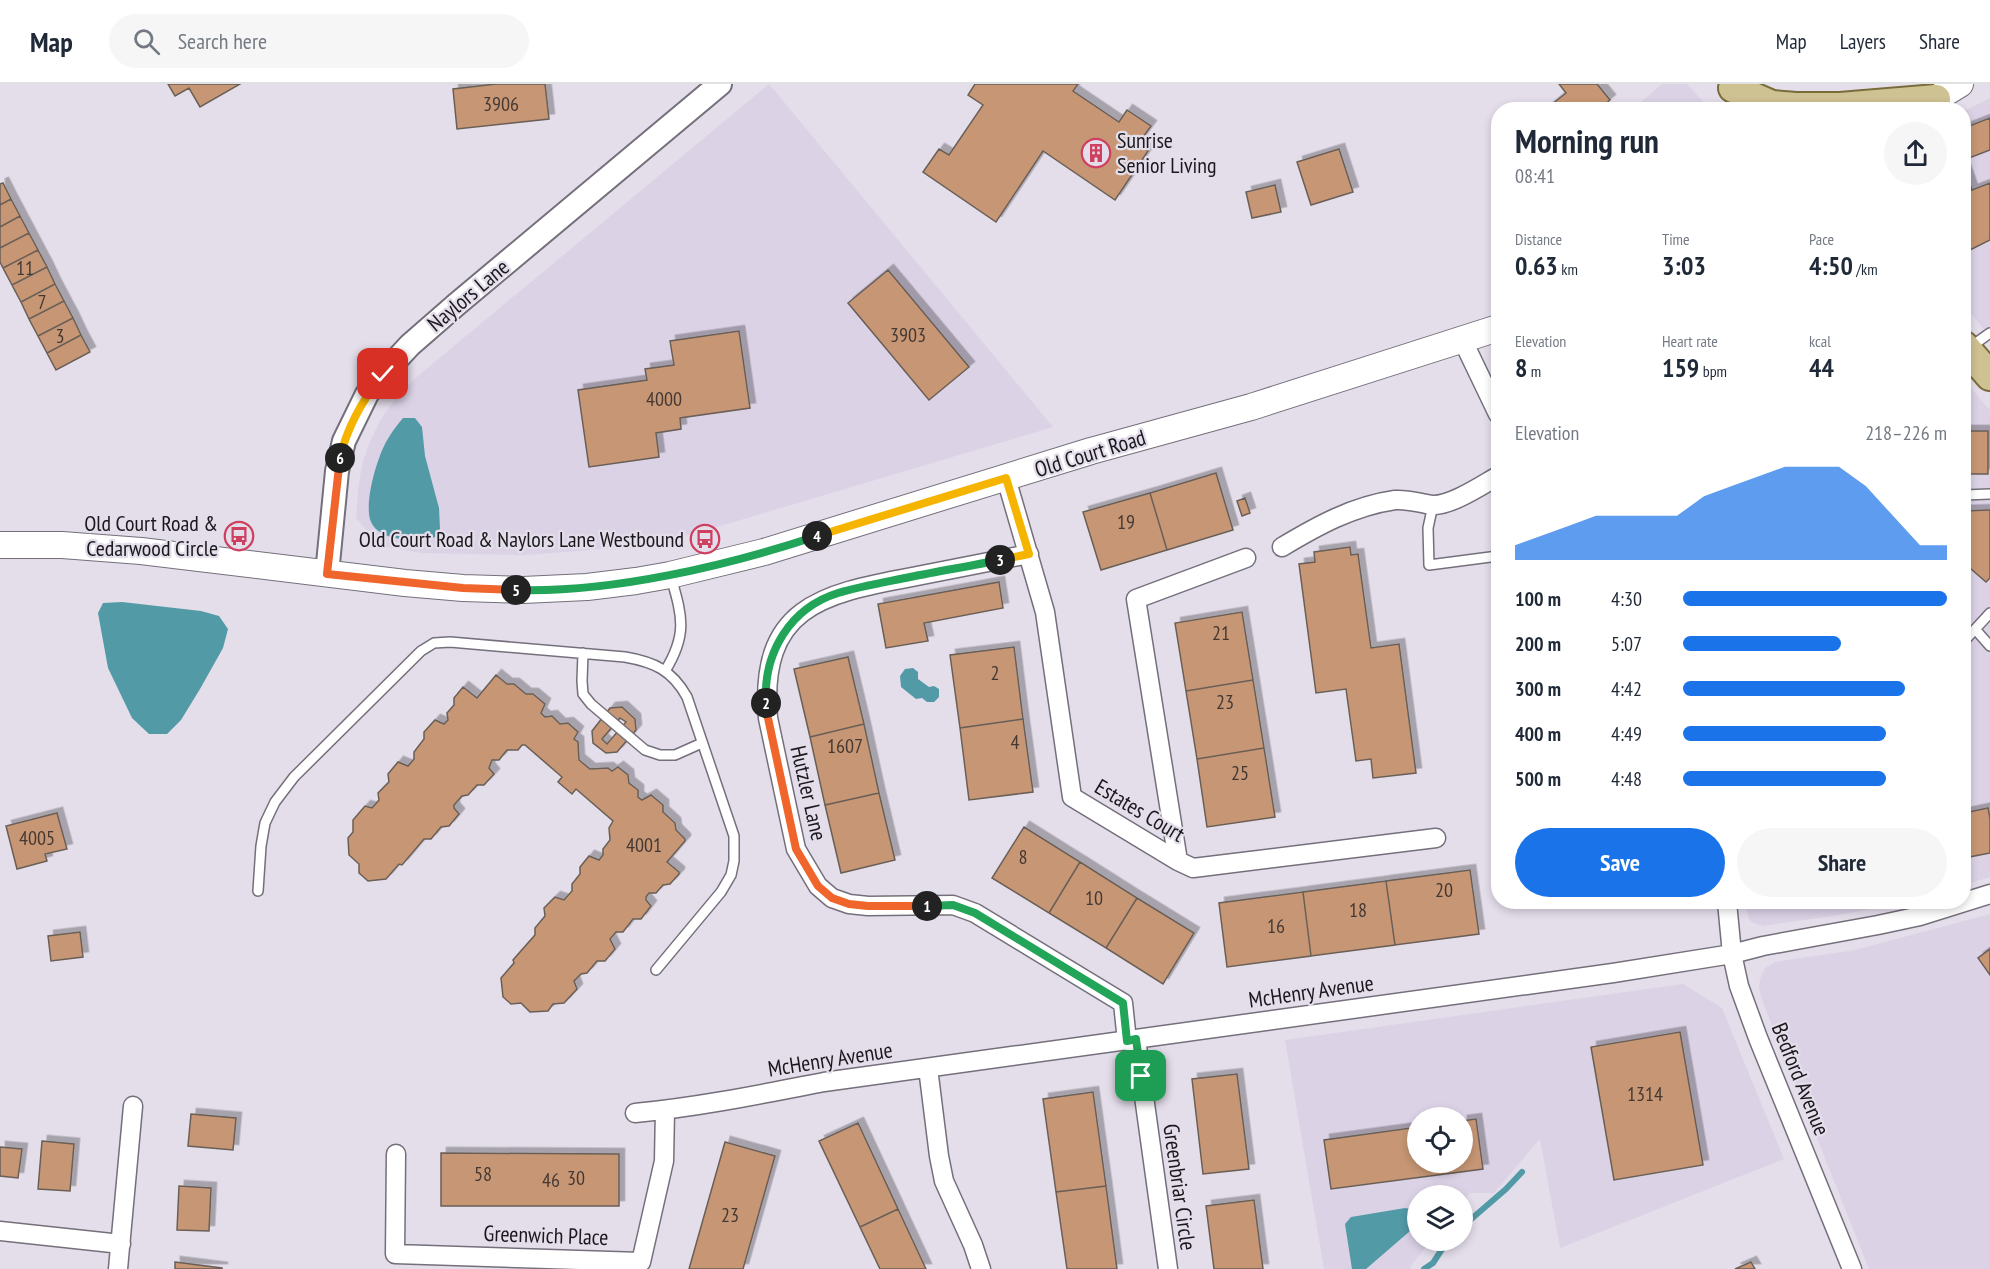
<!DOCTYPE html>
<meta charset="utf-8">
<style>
body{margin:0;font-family:"PT Sans Narrow",sans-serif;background:#f6f6f7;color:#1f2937;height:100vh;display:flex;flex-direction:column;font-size:22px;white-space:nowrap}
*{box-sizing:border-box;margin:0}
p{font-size:20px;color:#747a83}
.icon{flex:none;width:33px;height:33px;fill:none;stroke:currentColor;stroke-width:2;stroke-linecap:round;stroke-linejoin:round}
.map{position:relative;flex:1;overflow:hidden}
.details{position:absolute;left:1491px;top:18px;width:480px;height:807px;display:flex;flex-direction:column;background:#fff;border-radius:24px;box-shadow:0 3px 9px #0003}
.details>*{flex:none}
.fabs{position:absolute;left:1407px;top:1023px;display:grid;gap:12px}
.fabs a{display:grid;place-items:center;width:66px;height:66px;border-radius:50%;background:#fff;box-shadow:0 3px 9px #0003;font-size:30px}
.pin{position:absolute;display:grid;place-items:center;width:51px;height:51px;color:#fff;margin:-26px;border-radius:12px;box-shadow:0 3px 9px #0006}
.km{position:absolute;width:30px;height:30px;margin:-15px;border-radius:50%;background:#222;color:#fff;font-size:16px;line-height:30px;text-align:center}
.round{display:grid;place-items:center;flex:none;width:63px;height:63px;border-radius:32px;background:#f6f6f7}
.summary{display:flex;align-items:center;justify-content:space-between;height:102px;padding:0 24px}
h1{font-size:33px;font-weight:700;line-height:45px}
.figures{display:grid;grid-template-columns:repeat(3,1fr);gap:9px;height:102px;padding:6px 24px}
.figures div{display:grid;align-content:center}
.figures b{font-size:26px;font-weight:700}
.figures small{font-size:16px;font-weight:400}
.figures p{font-size:16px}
.chart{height:168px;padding:12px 24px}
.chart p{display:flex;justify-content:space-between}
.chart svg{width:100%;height:108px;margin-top:6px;fill:#1a73e8;opacity:.7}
.cta{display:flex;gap:12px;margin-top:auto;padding:12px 24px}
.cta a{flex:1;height:69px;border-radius:36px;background:#1a73e8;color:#fff;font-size:24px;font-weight:700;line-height:69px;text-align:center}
.cta a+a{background:#f6f6f7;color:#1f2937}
ul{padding:0 24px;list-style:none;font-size:20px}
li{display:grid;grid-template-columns:96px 72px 1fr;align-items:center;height:45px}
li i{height:15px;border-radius:8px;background:#1a73e8}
header{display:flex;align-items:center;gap:36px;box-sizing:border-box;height:84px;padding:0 30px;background:#fff;border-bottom:2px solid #e0e1e3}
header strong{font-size:28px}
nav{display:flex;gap:33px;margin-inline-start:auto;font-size:21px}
.search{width:420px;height:54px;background:#f6f6f7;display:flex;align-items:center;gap:15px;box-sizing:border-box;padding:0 21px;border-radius:33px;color:#747a83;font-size:22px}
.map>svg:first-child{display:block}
</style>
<header>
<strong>Map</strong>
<div class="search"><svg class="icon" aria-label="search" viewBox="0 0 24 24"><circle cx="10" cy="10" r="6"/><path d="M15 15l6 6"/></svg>Search here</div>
<nav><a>Map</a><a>Layers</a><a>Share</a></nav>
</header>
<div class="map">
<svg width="1990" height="1185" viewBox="0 0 1990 1185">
<defs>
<filter id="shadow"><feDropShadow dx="5.5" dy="-5.5" stdDeviation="0" flood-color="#0004"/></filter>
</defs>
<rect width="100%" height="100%" fill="#e4deeb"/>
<path fill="#dbd2e6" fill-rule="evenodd" d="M769,0L1053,343L697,449L639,461L580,467L524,471L421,469L380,462L356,434L358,407L362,380L371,355L382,333L400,309L419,291Z
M1662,0H1687L1710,25H1633Z
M1990,14V252L1964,222V27Z
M1964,296L1990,326V793L1964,801Z
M1746,818H1907L1839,831L1763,842L1751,838L1748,832Z
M1990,830V1185H1869L1762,916L1759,904L1760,895L1765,884L1775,878L1855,866Z
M1683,900L1722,924L1784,1075L1560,1164L1540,1055L1494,1109H1470L1463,1118L1462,1112H1418V1156L1431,1157L1412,1180L1410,1185H1324L1285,956ZM1418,1034H1462V1078H1418Z"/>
<path fill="#529aa6" d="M403,334H415L422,343L425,372L439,424L440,445L436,453C418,457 381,459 371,438C363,420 378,369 389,353C393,346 398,340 403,334Z
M122,518L201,527L219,532L228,545L223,564L200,605L181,636L167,650H149L132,634L108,584L98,529L103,519Z
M913,584L918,588V595L929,603L934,602L939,605V613L934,618H927L922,614L916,615L901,603L900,592L905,585Z
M1405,1124L1417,1126V1141L1366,1185H1352L1345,1140L1351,1133Z"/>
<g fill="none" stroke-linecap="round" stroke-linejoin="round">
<path stroke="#529aa6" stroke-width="6" d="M1462,1143L1506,1105L1522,1088
M1424,1185L1433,1179L1448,1156"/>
</g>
<path fill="#c79775" stroke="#6a5f57" stroke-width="1.5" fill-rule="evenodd" filter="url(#shadow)" d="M168,0H240L200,23L189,4L175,12Z
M496,0H545L549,35L457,45L453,5Z
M975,0H1078L1073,7L1119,38L1127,26L1151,42L1138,60L1148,67L1115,116L1043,67L996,138L923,88L939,65L949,71L983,21L968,11Z
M1559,0H1597L1610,16L1598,26H1545L1566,9Z
M1990,34V66L1964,76V44Z
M1339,65L1353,108L1311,121L1297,78Z
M1964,83L1972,106L1964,109Z
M3,99L11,115L0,121V100Z
M1990,99V156L1964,169V109Z
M1275,101L1281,128L1252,134L1246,108Z
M11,115L20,132L0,143V121Z
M20,132L29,149L0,164V143Z
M29,149L38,166L3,184L0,178V164Z
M38,166L47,183L12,201L3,184Z
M47,183L55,200L21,218L12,201Z
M888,186L969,283L929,316L848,219Z
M55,200L64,217L29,235L21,218Z
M64,217L73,234L38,252L29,235Z
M73,234L81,251L47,269L38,252Z
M739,247L750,324L680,334L681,345L656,349L659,373L589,383L578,306L647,296L645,285L674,281L670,257Z
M81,251L90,268L56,286L47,269Z
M1964,347H1988V390H1964Z
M1216,389L1233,446L1167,466L1150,409Z
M1150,409L1167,466L1101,486L1083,428Z
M1245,414L1250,429L1242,432L1237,417Z
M1988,426H1990V494L1986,498L1964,479V427Z
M1350,463L1351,471L1358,470L1371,564L1399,560L1416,689L1373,694L1371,675L1356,677L1346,605L1316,609L1299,480L1315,478L1314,468Z
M999,498L1003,524L924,539L928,557L886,564L878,520Z
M1242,528L1253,596L1186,607L1175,539Z
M1014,563L1023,635L960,644L950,571Z
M848,573L864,640L810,653L794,585Z
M496,591L507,600H514L526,610H533L545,620L541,629L545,633L552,632L560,640L568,639L578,648L574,655L578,658L579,676L590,685L608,684L612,687L618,683L628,691L629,699L638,706V713L642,716L651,711L663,721V728L675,739L676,746L685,755V757L667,778L679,788V790L670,800L663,801L656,809H649L646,813V816L651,822L641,835H633L623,848H616L610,855L615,865L605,877H597L587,889L581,890L574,897L577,905L564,919L553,920L548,927L530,928L521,919L511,920L503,913L501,894L514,879L513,876L535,851V844L545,832L544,824L555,813L564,816L572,807V800L580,790V783L589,772L599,776L603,771V765L610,756L609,744L613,737L576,705L572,710L558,698L562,693L525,661H522L518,666H507L499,676H492L489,684L494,690L484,701H477L468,711L462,712L454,721V724L459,730L449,742L441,743L431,755H424L402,781L399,780L386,795L368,797L359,789V780L349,771L348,754L353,748V736L365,722L372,724L379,716L378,709L389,698L388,690L398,678L408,682L414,675V668L424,655V648L435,636L444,640L448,636L447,629L454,621V614L463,603L477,614Z
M1253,596L1264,664L1197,675L1186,607Z
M622,623L635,635L636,646L617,668L606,669L593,659L592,647L610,624ZM620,634L626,638L607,660L602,655Z
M1023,635L1033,708L969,716L960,644Z
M864,640L879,709L825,721L810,653Z
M1264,664L1275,733L1207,743L1197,675Z
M879,709L895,776L841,789L825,721Z
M1988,724L1990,734V769L1964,774V729Z
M57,729L67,765L45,770L47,777L17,785L6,742Z
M1024,743L1080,778L1049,829L992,794Z
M1080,778L1137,814L1106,864L1049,829Z
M1470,786L1479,850L1395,861L1386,797Z
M1386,797L1395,861L1311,872L1303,808Z
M1303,808L1311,872L1227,883L1219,819Z
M1137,814L1194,849L1163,900L1106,864Z
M80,848L83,873L51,877L48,852Z
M1990,865V891L1978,874Z
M1680,948L1703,1081L1614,1096L1591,963Z
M1237,990L1249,1085L1203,1090L1192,995Z
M1093,1008L1106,1102L1056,1108L1043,1015Z
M191,1030L236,1034L233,1066L188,1062Z
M1476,1035L1483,1085L1331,1105L1324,1056L1418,1043V1078H1462V1037Z
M858,1039L898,1125L860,1143L819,1057Z
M42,1057L74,1060L70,1107L38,1105Z
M725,1058L775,1072L743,1185H689Z
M0,1063L22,1065L18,1094L0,1092Z
M441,1069L619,1070V1122H441Z
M179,1102L211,1104L209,1147L177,1146Z
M1106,1102L1117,1185H1067L1056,1108Z
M1254,1116L1263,1185H1214L1206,1122Z
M898,1125L926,1185H880L860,1143Z
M175,1178L222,1184V1185H175Z
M1751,1178L1755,1185H1735Z"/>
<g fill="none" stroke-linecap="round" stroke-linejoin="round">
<g stroke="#746f7b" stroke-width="12">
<path id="service" d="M1969,264L1990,249
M1964,411L1990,410
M1433,421L1428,444L1429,481L1498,472
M1975,545L1990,562
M1967,554L1990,529
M583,569L582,597L583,610L591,620L645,666L660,671H675L702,659
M665,587C688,550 682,532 671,493
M258,807L261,762L265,739L275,718L294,693L421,567L434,559L450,558L625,573C654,578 672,586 687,613L734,752V777L731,791L721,808L656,886"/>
</g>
<g stroke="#746f7b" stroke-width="21">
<path id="minor" d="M1463,257L1498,330
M1006,394L1045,528L1072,713L1178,777L1193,784L1436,754
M1282,463C1317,442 1353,422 1395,416C1408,415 1419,419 1432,421C1451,422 1482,401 1498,392
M1029,470C990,478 951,485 912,493C820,510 759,524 768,634L796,765L818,802L832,814L849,820L868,822L953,821L975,829L1123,919L1127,957
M1178,777L1136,515L1246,474
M1727,818L1732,870L1739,902L1758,954L1852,1185
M1136,955L1168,1185
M928,984L939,1072L944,1097L973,1161L981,1185
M635,1029C699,1023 762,1010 824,998L1613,889L1732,870L1763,862L1878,841L1920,832L1990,810
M396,1070L395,1170L641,1178L664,1077L665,1026
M0,1147L121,1160
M118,1185L133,1022"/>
</g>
<g stroke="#746f7b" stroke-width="26">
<path id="tertiary" d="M327,490L337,387L344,357L367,310L383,290L410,261L457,220L720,0"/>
</g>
<g stroke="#746f7b" stroke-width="28">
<path id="secondary" d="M1919,25L1960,0
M0,461H62L141,467L405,499L463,504L523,506L587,503L636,497L670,491L764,468L1091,367L1251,323L1498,244"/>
</g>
<g stroke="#7a6b3a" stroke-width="32">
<path id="primary" d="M1733,4L1772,21L1796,23H1840L1936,15
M1964,262L1990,292"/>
</g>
<use href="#service" stroke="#fff" stroke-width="9"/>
<use href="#minor" stroke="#fff" stroke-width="18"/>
<use href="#tertiary" stroke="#fff" stroke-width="22"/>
<use href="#secondary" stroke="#fff" stroke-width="26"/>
<use href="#primary" stroke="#cec192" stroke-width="28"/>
</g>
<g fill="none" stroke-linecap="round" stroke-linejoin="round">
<g stroke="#fff" stroke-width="12">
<path id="split-1" d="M927,822L953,821L975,829L1123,919L1127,957L1136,955L1141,992"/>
</g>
<g stroke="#fff" stroke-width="12">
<path id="split-2" d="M766,619L768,634L796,765L818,802L832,814L849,820L868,822H927"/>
</g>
<g stroke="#fff" stroke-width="12">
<path id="split-3" d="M766,619C763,569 790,524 838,509C862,502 886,498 910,493C940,487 970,482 1000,476"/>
</g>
<g stroke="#fff" stroke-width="12">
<path id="split-4" d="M817,452L1006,394L1029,470L1000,476"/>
</g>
<g stroke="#fff" stroke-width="12">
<path id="split-5" d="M516,506C611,509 726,482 817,452"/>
</g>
<g stroke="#fff" stroke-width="12">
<path id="split-6" d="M340,374L327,490L463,504L516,506"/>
</g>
<g stroke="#fff" stroke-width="12">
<path id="split-7" d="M340,374C347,343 364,314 383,290"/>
</g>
<use href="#split-1" stroke="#22a559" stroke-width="8"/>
<use href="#split-2" stroke="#f0652b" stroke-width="8"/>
<use href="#split-3" stroke="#22a559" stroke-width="8"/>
<use href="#split-4" stroke="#f5b400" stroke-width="8"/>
<use href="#split-5" stroke="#22a559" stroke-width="8"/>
<use href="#split-6" stroke="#f0652b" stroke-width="8"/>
<use href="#split-7" stroke="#f5b400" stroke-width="8"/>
</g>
<defs>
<g id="building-ring" transform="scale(1.5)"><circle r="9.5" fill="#e4deeb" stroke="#cf3f60" stroke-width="1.5"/><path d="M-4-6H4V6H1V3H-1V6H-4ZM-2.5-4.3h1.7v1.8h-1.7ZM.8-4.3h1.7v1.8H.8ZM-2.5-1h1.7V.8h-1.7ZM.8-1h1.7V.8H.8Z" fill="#cf3f60"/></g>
<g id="bus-ring" transform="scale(1.5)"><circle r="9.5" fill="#e4deeb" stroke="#cf3f60" stroke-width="1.5"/><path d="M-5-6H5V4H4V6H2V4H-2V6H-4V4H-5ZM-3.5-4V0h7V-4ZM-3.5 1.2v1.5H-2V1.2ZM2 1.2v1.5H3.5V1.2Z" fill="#cf3f60"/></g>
</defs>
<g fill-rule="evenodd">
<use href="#building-ring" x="1096" y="69"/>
<use href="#bus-ring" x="239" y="452"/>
<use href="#bus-ring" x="705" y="455"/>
</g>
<g text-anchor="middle" stroke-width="4.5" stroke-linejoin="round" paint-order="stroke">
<g font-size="20" fill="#453833">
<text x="501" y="27">3906</text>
<text x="25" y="191">11</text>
<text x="42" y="225">7</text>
<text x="908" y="258">3903</text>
<text x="60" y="259">3</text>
<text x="664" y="322">4000</text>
<text x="1126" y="445">19</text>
<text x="1221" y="556">21</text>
<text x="995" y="596">2</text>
<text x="1225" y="625">23</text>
<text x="1015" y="665">4</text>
<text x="845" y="669">1607</text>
<text x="1240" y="696">25</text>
<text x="37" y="761">4005</text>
<text x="644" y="768">4001</text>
<text x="1023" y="780">8</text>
<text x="1444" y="813">20</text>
<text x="1094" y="821">10</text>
<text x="1358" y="833">18</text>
<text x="1276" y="849">16</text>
<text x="1645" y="1017">1314</text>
<text x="483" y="1097">58</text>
<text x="576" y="1101">30</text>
<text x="551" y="1103">46</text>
<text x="730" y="1138">23</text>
</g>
<g font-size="22" fill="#1a181d" stroke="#e4deeb" text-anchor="end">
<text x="1117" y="64" text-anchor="start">Sunrise<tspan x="1117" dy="25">Senior Living</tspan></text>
<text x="218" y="447">Old Court Road &amp;<tspan x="218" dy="25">Cedarwood Circle</tspan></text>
<text x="684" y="463">Old Court Road &amp; Naylors Lane Westbound</text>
</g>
<g font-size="22" fill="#1a181d" stroke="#e4deeb">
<text transform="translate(468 211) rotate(-40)" y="8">Naylors Lane</text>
<text transform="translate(1090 369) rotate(-17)" y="8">Old Court Road</text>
<text transform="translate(809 709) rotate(77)" y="8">Hutzler Lane</text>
<text transform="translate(1140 726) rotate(31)" y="8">Estates Court</text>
<text transform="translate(1311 907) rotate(-8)" y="8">McHenry Avenue</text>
<text transform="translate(830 975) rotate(-9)" y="8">McHenry Avenue</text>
<text transform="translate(1801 995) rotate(68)" y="8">Bedford Avenue</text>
<text transform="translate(1180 1103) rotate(82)" y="8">Greenbriar Circle</text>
<text transform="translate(546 1151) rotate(2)" y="8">Greenwich Place</text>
</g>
</g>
</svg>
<div class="fabs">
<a><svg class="icon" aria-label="locate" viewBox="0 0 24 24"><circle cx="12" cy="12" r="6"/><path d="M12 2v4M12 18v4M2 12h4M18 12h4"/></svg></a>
<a><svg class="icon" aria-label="layers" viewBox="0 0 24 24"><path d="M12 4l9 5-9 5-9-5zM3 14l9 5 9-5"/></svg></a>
</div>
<div class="pin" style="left:1141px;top:992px;background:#1e9e55"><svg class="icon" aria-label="arrive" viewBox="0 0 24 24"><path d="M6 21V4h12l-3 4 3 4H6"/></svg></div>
<div class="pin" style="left:383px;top:290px;background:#d93025"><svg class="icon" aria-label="check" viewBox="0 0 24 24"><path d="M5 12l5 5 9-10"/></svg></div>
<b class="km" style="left:927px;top:822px">1</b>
<b class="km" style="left:766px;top:619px">2</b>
<b class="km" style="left:1000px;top:476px">3</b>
<b class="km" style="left:817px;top:452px">4</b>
<b class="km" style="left:516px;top:506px">5</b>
<b class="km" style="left:340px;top:374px">6</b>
<section class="details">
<div class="summary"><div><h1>Morning run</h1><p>08:41</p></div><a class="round"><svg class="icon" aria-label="share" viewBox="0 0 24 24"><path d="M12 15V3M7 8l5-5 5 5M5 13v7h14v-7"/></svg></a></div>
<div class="figures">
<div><p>Distance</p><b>0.63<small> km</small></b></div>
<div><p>Time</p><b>3:03</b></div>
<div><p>Pace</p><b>4:50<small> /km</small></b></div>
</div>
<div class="figures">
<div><p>Elevation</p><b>8<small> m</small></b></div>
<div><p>Heart rate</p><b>159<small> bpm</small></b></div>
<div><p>kcal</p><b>44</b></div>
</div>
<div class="chart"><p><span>Elevation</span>218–226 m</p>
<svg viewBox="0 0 160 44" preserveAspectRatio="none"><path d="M0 44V38L10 34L20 30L30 26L40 26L50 26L60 26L70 18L80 14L90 10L100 6L110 6L120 6L130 14L140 26L150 38L160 38V44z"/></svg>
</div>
<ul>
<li><b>100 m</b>4:30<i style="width:100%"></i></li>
<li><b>200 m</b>5:07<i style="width:60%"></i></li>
<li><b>300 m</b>4:42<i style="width:84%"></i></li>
<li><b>400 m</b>4:49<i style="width:77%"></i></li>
<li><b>500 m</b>4:48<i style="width:77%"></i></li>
</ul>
<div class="cta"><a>Save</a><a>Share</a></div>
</section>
</div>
